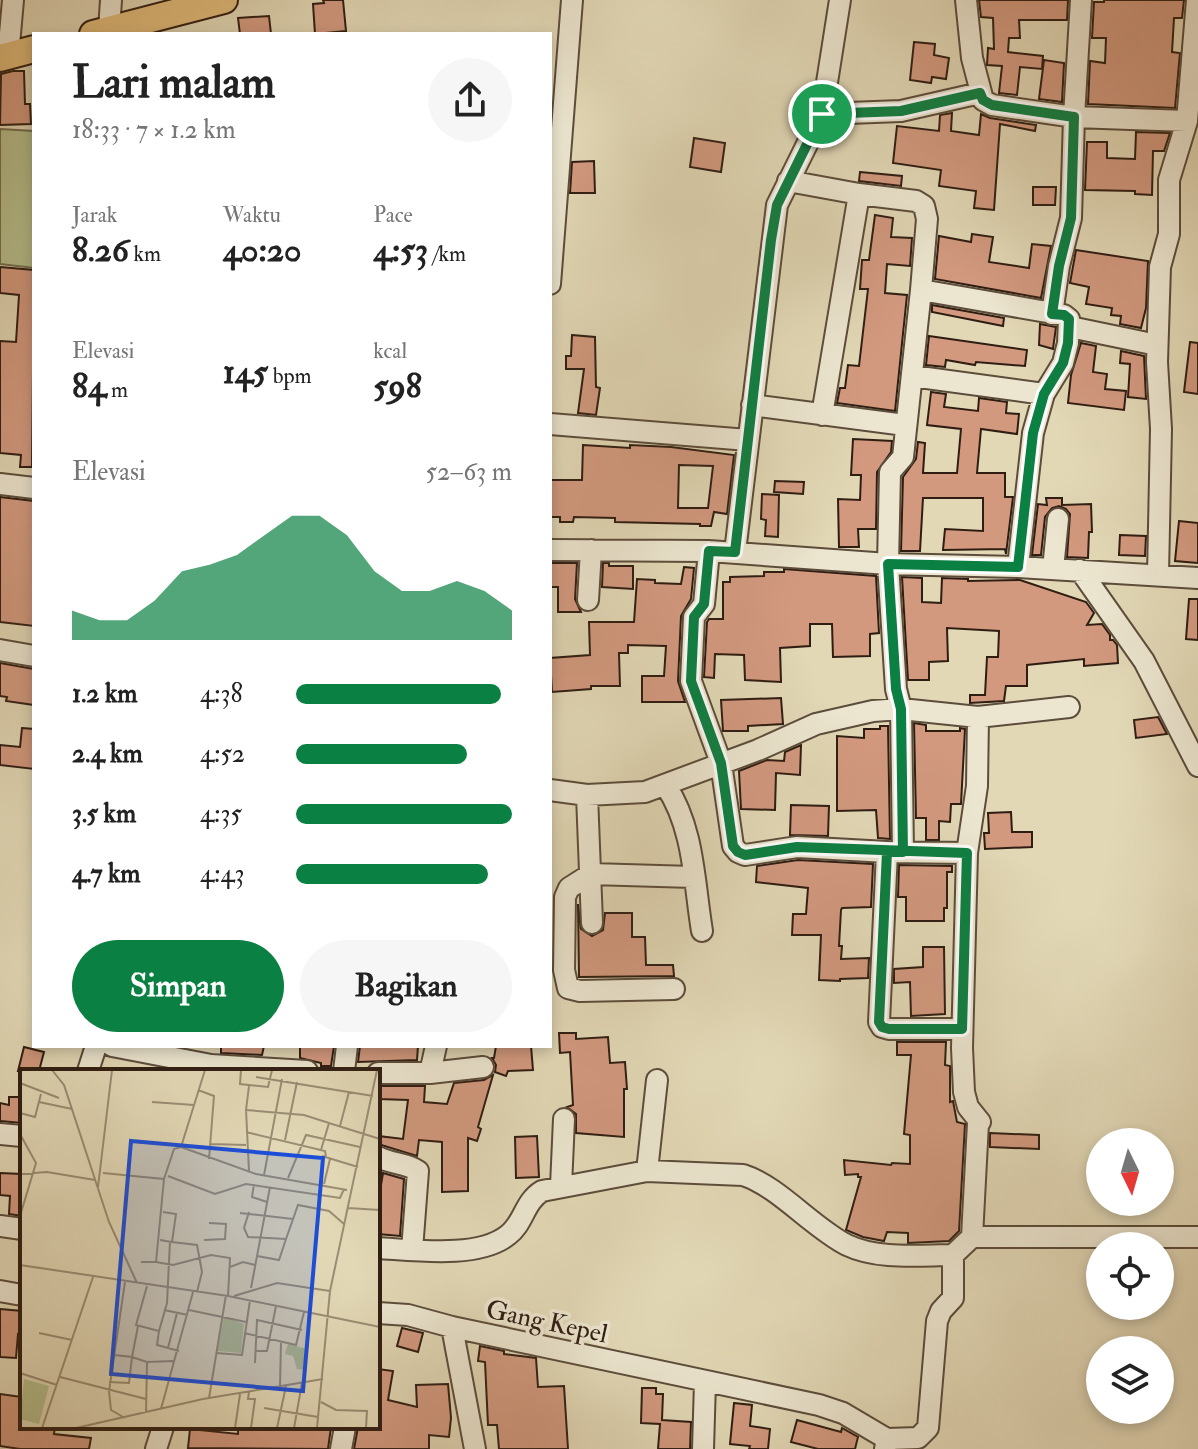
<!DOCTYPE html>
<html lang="id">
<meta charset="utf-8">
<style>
body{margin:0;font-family:"IM FELL Double Pica",serif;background:#f6f6f6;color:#222;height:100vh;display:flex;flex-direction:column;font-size:30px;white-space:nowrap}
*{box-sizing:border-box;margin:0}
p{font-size:26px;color:#767676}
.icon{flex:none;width:44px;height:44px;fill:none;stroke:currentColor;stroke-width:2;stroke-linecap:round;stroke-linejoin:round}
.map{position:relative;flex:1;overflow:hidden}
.panel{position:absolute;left:32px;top:32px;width:520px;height:1016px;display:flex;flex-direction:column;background:#fff;border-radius:0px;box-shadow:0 4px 12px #0003}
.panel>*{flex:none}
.needle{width:52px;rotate:175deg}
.fabs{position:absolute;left:1086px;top:1128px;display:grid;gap:16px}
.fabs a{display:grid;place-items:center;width:88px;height:88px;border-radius:50%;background:#fff;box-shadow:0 4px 12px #0003;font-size:40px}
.pin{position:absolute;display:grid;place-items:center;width:68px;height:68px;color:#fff;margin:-34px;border:4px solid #fff;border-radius:50%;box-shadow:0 2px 8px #0007}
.round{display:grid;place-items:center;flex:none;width:84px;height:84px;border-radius:42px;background:#f6f6f6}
.overview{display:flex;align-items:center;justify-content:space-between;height:136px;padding:0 40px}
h1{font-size:44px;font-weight:700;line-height:60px}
.stats{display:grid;grid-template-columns:repeat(3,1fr);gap:12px;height:136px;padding:8px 40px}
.stats div{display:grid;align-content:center}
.stats b{font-size:34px;font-weight:700}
.stats small{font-size:22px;font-weight:400}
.stats p{font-size:22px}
.chart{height:224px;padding:16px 40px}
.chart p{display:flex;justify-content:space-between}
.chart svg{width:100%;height:144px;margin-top:8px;fill:#0b8043;opacity:.7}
.button{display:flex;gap:16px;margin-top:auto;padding:16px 40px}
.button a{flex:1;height:92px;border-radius:48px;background:#0b8043;color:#fff;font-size:32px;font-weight:700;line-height:92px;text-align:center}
.button a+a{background:#f6f6f6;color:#222}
ul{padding:0 40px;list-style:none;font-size:26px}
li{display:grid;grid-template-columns:128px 96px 1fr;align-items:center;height:60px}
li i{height:20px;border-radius:10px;background:#0b8043}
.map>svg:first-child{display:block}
</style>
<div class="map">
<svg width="1198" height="1449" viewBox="0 0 1198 1449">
<rect width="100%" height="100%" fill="#e2d8b6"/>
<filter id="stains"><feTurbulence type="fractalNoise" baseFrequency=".0025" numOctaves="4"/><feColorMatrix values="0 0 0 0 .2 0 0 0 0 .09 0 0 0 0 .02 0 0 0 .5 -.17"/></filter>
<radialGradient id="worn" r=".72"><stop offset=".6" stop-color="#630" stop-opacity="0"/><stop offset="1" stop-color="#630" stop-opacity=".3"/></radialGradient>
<path fill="#b5be8c" stroke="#726e4f" stroke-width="2" d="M0,129L34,131V268L0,264Z"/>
<path fill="#d2997f" stroke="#2f1d12" stroke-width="2" fill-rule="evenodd" d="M323,0H343L346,31L315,34L313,4L324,3Z
M979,0H1068L1067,20H1019L1020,38H1009L1008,52L1043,56L1042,69L1020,67L1017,95L999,93L1002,66L987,65L988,48L994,49L993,18L981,17Z
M1104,0H1184L1182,18H1174L1172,52L1180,53L1175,108L1088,104L1090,61L1105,63L1106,38H1092L1094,2H1104Z
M269,16L271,34H240L238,18Z
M914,42L935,44L934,55L949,58L946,79L932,77L931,83L910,80Z
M1044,60L1064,63L1062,102L1039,99Z
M13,71H24L25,104H30L31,124L0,125L1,74Z
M952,113L951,131L979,135L981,114L990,118L1036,125L1035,131L1000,124L994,210L974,208L976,191L939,186L941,170L893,163L897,126L939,131L940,115Z
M1136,132L1170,133L1164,151H1153L1152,195L1135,194V191L1085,190L1087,142H1107V158L1135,159Z
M694,138L725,143L721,172L690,167Z
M594,161L595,193H570L572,162Z
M860,172L902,176L901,186L859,181Z
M1033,187H1056L1055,205H1033Z
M875,215L893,218L891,237L912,238L910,266L887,264L885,293L907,295L895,411L837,403L840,388H845L848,365L859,366L868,289H860L862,260H869Z
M972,234L993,237L989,262L1029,268L1032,244L1051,246L1041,298L935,279L939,236L971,242Z
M1076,250L1148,261L1146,308L1141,328L1120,324L1121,316L1111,315L1112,308L1086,304L1089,287L1070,283Z
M0,267L34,270L32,467H20L21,455L0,453V341L16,342L19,295L0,293Z
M932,305L1004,318L1003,326L932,312Z
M1040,324L1056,327L1053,349L1039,345Z
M572,335L595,337L596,387L600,388L596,415L578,413L584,369H566V356H571Z
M929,336L1027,350L1025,366L976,362L975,365L946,360L945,367L926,365Z
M1190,342L1198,343V394L1184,392Z
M1081,343L1096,346L1093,372L1107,374L1105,389L1126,391L1124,410L1068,403L1071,375Z
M1121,351L1144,356L1146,399L1128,397L1130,364L1120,363Z
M931,392L946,394L944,407L978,411L979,398L1007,402L1006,413L1019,414L1017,434L981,429L977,473H1005V497H1013L1006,554L1005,549L943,550L945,529L983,531V498H923L920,551H901L903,477L916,459L918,442L925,443L923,473H957L961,429L927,425Z
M853,439L892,441L891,452L877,472L876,529H858L859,547H839L838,499L860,500L861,475H851Z
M583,445L630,448V445L671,447L734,455L727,514L714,512L711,526H700V524L615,522V518L574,517L573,522H560V517H550V480H582ZM679,465L713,466L708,508H678Z
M775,481L804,482L803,494L774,492Z
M762,494L779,495L778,537L765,536L766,520L761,519Z
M0,497L34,501V626L0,622Z
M1046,498H1062V505L1091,504L1092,532H1089L1088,558L1067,557L1070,514L1066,509L1059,506L1052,508L1045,517L1041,555H1032L1038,504L1047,505Z
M1179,521L1198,523V563L1175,561Z
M1120,535L1146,536L1145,556L1119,555Z
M550,563H577L575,599L581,612H558V587H550Z
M603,563H609V566H633V589L602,587Z
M684,567L694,568L691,599L681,616L678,681L685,702H642V676H664L666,646L628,645V653H619L620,686H591V689L552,692L550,658L590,655L589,622H634L637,579L655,580V583L681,584Z
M784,569L876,576L879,633L870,634V656L833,657L832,624H810V646L780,648L781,682L745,680L744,655L715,654L714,678L704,677L707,622L709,619H723V582H730V577L764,576V572H784Z
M902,577L922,578V602L941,603L942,578L968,579V581L1020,580L1086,602L1094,613L1087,625L1102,624L1110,635V640H1113L1117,645L1118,663L1084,666V659L1027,665V686H1006L1004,701L970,703V695H985L987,657H998L999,631L947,628L948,661L929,662V680H908Z
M1189,599H1198V640L1186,639Z
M0,663L34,669V705L6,701L7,697L0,696Z
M781,698L783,724L748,726V731H723L721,700Z
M1158,717L1167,734L1136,738L1134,720Z
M914,723L926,725V731H960V728L965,729L961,804H951L950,822L939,821V840H926V818H916Z
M880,726H888L890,839L878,838L876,810L837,811V736L864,738V729H880Z
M22,728L34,729V769L0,765V745L20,747Z
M801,745L800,775L776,773L775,810L741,809L739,771L767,760L784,761L785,752Z
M791,805L829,806L828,836L790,835Z
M1011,812L1012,832H1032V847L985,849L984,833H989L988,813Z
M798,860L873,864L871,907L842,908L841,910L839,946H842L841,959L869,958L868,978L840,979V981L819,980L821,935H792L793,914H806L808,888L756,882L757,866Z
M899,865L952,866V872H947V908H944V921H906V897H898Z
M578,904L581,929L592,936L603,930L605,913H632V937H645L646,965H673L674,976L579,977Z
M923,947H944L945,1014L911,1016L910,982L894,983V969L923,967Z
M559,1033H576V1039L608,1037L610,1063L625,1062L627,1089H624V1137L576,1133V1114L567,1107L573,1105L570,1052L560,1053Z
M897,1042H946L945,1065L950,1066V1102L953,1101L957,1122L965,1124L959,1231L949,1241L908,1243V1233L887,1232L884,1241L863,1237L846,1230L861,1177H858V1174L845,1175L844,1160L891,1165L892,1163L910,1164V1135L904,1134L911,1055H897Z
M221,1046H264L262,1055L221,1053Z
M300,1046H334L331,1066H321V1063L300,1058Z
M360,1046H418L417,1060L358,1062Z
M496,1046H531L533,1070L508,1071L506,1076L495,1072L496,1065L492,1058H494Z
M24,1047L44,1052L39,1071H18Z
M493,1075L478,1127L481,1129L477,1141L468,1138V1191L442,1192V1142L419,1140L417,1156L378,1144V1136L403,1139L408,1100L378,1099V1086H425L424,1102L447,1104L454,1083L484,1080Z
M9,1097H22V1123L0,1121V1103L9,1105Z
M990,1133L1039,1135V1149L990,1147Z
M537,1136L539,1177L516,1178L515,1137Z
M0,1173L22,1174V1216L9,1214L10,1196L0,1195Z
M383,1173L404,1179L400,1236L378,1234V1203Z
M0,1309L22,1311L21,1335L18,1334L16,1358L0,1357Z
M402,1328L423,1333L418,1352L397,1346Z
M480,1346L504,1351V1354L536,1358L538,1387L564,1386L568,1449H499L497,1425H488L485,1362L478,1361Z
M378,1369L393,1371L388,1400L417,1407L416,1385L448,1384L451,1418L449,1437L429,1435V1449H354L358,1427H378Z
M642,1388H656V1394H663L662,1420L691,1422L690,1449H658L660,1424L641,1423Z
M0,1394L22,1397V1427H55L54,1434L91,1438L89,1449H20L0,1446Z
M734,1403L752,1405L750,1426L770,1429L768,1449H749L750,1446L730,1444Z
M797,1420L841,1432L842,1428L858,1437L855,1449H818L791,1442Z
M331,1427L328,1449L188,1448L190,1429L238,1434V1428Z"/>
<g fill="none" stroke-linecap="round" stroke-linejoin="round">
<g stroke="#5c4c3b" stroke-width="24">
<path id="minor" d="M966,0L972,58L983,100L992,105L1074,117L1071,218L1059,266L1052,314
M1081,0L1074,117L1187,121
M109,30L111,0
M8,56L13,0
M822,114L901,111L980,93
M788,181L859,194L916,201L924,206L927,219L921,290L1064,315L1069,319L1068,343L1063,363L1044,394L1033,433L1018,567
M550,284L572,0
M1070,327L1157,345
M912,376L1044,394
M752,405L905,425
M822,415L859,194
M550,424L748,440
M0,484L34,488
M550,550L709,551L888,564L1018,567L1198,578
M709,551L704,604L694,617L691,681L721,763L733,846L738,852L745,855L797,847L887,852
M735,552L777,205L822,114L840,0
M1053,569L1058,519
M1080,570L1144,661L1198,766
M1158,575L1161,429L1157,362L1160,267L1169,234V180L1187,121L1197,0
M588,600L591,550
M0,650L34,656
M666,786C694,828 694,882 702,931
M550,790L587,795L645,792L758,750L816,724L873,711L901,709L978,717
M587,795L592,923
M903,852L901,709L896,689L888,564L890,472L903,457L921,290
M674,989L580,991L568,988L564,970L565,897L569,888L591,874L693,877
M962,1029H889L882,1027L879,1022L887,852L967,853
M112,1046L211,1065L307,1071
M88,1071L96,1046
M344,1071L347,1046
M378,1073H430L483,1067
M430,1073L436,1046
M0,1134L22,1136
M378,1157C391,1164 407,1163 418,1171L412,1250
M647,1171L657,1080
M561,1186L564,1119
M0,1226L22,1229
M972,1237H1198
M378,1248C414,1250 478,1259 508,1235C524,1223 524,1202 542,1191L647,1171L743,1175C778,1186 813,1228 847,1245C878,1260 920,1255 953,1255
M0,1291L22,1295
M378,1313L408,1315L452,1327L819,1405L843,1413L887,1439
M452,1327L475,1449
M156,1449L163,1427
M341,1449L345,1427
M703,1449L705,1382
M885,1449L887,1439L918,1438L928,1428L937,1321L941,1311L953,1298V1255L972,1237L978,1123L980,1122L968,1107L964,1092L962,1048L967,853L977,786L978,717L1069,707"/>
</g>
<g stroke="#2f1d12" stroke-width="30">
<path id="major" d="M93,34L224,0
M0,58L34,49"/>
</g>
<use href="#minor" stroke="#ece6d0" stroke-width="20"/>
<use href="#major" stroke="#e1bc7b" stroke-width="26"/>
</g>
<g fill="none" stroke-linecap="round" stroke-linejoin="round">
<g stroke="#fff" stroke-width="16">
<path id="route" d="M822,114L777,205L771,240L735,552L709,551L704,604L694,617L691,681L721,763L733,846L738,852L745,855L797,847L967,853L962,1029H889L882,1027L879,1022L887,852H903L901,709L896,689L888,564L1018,567L1033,433L1044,394L1063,363L1068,343L1069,319L1064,315L1052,314L1059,266L1071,218L1074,117L992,105L983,100L980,93L901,111L822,114"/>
</g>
<use href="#route" stroke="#0b8043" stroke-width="10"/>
</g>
<g text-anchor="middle" stroke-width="7" stroke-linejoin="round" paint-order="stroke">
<g font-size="26" fill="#2f1d12" stroke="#ece6d0">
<text transform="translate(547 1321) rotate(12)" y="9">Gang Kepel</text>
</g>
</g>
<g transform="translate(20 1069)">
<rect width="360" height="360" fill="#e2d8b6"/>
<path d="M204,248L224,255L221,284L197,282ZM268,275L287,280L286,301L277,300L273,287L265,285ZM4,310L29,317L19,355L0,350Z" fill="#b5be8c"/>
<path fill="none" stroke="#9a8d74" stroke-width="2" d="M32,1L44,16L89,153L117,214M221,1L220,15L248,18L252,1M236,8L353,27M0,14L39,29M229,17L226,41L284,46L309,54M178,21L194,27L189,90M19,33L52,40M132,33L174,36M226,41L229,102M0,44L15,48L21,25M320,57L329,23M226,63L305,82L306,88M0,65L16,94L0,147M265,71L277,13M191,75L226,76M161,78L236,105L327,121M301,81L309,54L360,70M302,87L338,98M83,104L144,110M0,105L27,103L75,111M244,106L262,10M148,107L195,125L226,115L320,129L324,120M268,109L286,66L340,78M234,115L232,128L247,133M304,115L310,90M78,118L92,1M328,139L360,141M229,143L224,159L228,168L266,170L278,136L309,142L324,155M220,144L273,150M140,171L152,173L156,145L143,143M184,171L205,170L206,155L189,154M152,173L177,176L182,203L177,223M237,187L259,191L266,170M121,193H136L144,110L154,80L161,78L185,1M136,193L153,196L191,186L210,189L208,227M0,196L208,227L360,258M210,198L223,193L235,196M127,217L116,256L139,262L137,276L159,282M231,219L250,118M214,227L257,214L310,222M144,241L168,246M169,241L226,253M118,257L112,288L127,293L126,344M139,262L147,234L150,172M19,264L52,271M224,264L276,276L284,243M148,279L157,244M235,282H247L256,237M196,284L222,286L230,231M127,293L153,292M235,294L237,251L282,261M0,304L37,316M40,308L126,330M89,313L109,314L112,288L94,286M260,317L261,272M229,323L228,330H235L231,359M189,329L206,226M301,333L316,341L347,342L346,359M244,339L298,348M141,340L173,223M105,349L91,341L89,322L105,213M22,359L73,208M56,359L183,330L303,310M215,359L220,325M257,359L266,317M274,359L282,314M297,359L310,222L357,1"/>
<path fill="#1d4ed8" fill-opacity="0.15" stroke="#1d4ed8" stroke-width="4" d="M111,72L303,89L283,322L91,305Z"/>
<rect width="360" height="360" fill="none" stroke="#2f1d12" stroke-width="4"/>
</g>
<rect width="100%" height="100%" filter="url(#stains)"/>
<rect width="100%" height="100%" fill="url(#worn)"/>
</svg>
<div class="fabs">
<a><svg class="needle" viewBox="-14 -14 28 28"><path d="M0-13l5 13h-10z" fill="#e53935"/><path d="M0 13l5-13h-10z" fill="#767676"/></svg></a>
<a><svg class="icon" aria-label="locate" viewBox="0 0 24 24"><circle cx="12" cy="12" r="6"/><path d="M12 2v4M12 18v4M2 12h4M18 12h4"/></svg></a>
<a><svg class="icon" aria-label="layers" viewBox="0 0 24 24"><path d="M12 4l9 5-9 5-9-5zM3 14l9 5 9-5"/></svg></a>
</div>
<div class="pin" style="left:822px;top:114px;background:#1e9e55"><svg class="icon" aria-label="arrive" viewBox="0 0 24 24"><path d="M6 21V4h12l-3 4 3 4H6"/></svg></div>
<section class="panel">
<div class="overview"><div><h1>Lari malam</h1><p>18:33 · 7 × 1.2 km</p></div><a class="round"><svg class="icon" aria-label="share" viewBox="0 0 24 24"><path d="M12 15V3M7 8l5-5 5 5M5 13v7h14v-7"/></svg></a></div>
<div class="stats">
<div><p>Jarak</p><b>8.26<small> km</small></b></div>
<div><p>Waktu</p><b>40:20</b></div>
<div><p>Pace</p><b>4:53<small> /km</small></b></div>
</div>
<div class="stats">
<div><p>Elevasi</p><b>84<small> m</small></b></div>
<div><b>145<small> bpm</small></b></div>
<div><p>kcal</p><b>598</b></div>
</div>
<div class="chart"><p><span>Elevasi</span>52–63 m</p>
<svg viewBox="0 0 160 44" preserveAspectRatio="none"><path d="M0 44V35L10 38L20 38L30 32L40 23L50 21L60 18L70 12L80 6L90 6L100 12L110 23L120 29L130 29L140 26L150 29L160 35V44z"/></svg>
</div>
<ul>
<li><b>1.2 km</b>4:38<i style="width:95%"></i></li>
<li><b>2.4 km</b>4:52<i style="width:79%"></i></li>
<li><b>3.5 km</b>4:35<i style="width:100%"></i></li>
<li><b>4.7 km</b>4:43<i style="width:89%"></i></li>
</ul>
<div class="button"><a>Simpan</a><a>Bagikan</a></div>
</section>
</div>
